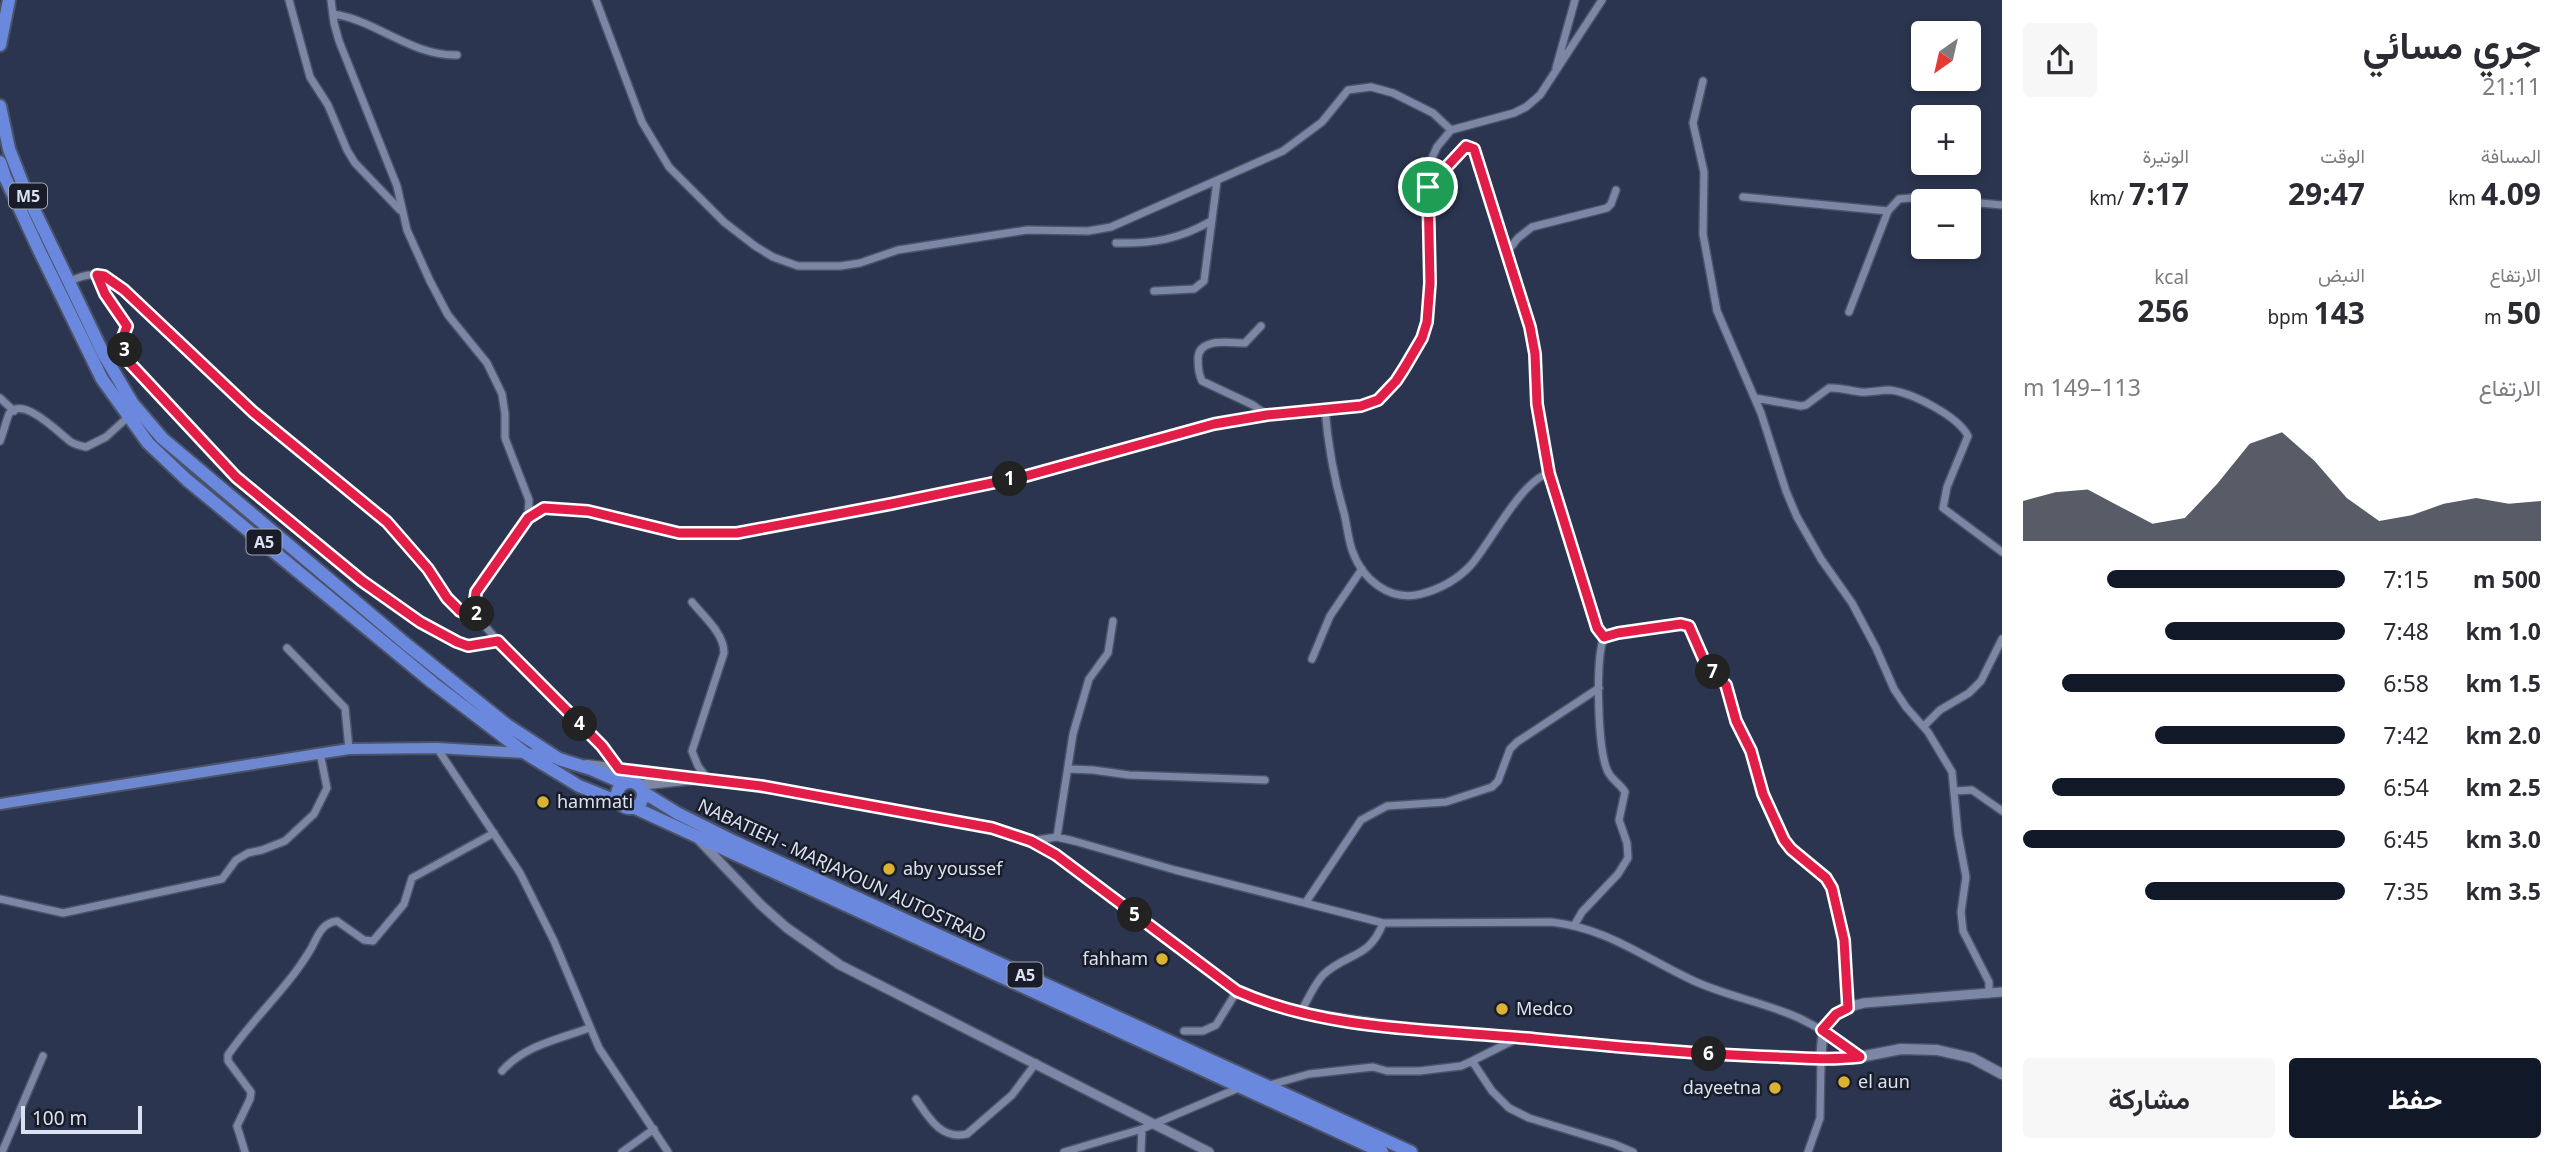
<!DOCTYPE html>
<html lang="ar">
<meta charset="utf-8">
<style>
body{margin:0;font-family:"Noto Sans",Vazirmatn,sans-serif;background:#f7f7f7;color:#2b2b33;direction:rtl;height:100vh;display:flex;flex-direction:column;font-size:26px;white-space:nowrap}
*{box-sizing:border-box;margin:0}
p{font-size:23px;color:#7c7c81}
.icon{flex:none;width:38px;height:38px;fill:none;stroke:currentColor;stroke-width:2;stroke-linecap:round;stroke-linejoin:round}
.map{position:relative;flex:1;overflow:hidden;direction:ltr}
.details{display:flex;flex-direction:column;background:#fff;width:560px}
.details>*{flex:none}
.needle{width:46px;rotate:214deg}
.tools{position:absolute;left:1911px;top:21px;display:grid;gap:14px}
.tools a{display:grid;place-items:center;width:70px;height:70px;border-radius:7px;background:#fff;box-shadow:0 4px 10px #0003;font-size:35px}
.scale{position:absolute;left:21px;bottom:18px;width:121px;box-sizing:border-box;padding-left:7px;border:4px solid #dae1f1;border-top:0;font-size:19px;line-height:24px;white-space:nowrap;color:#dae1f1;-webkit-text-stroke:5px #191d29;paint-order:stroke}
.pin{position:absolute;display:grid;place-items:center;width:60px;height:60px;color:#fff;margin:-30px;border:4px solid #fff;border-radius:50%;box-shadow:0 2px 7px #0007}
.km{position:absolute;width:35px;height:35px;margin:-18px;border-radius:50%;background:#222;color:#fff;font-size:19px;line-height:35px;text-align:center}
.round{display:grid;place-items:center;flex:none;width:74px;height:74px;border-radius:7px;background:#f7f7f7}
.head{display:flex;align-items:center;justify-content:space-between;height:119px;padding:0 21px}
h1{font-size:38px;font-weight:700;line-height:52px}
.metrics{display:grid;grid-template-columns:repeat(3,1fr);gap:10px;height:119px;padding:7px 21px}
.metrics div{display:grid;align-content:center}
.metrics b{font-size:30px;font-weight:700}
.metrics small{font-size:19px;font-weight:400}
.metrics p{font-size:19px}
.chart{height:196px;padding:14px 21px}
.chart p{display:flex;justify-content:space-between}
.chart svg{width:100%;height:126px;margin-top:7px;fill:#111827;opacity:.7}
.primary-button{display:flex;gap:14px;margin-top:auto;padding:14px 21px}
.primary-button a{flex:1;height:80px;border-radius:7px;background:#111827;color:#fff;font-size:28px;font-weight:700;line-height:80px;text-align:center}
.primary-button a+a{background:#f7f7f7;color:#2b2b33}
ul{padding:0 21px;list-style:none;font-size:23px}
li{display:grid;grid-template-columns:112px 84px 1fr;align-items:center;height:52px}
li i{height:18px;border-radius:9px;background:#111827}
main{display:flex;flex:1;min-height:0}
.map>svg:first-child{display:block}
</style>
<main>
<section class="details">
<div class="head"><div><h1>جري مسائي</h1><p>21:11</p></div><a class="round"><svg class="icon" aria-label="share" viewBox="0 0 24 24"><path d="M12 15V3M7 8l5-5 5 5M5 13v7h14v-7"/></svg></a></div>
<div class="metrics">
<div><p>المسافة</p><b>4.09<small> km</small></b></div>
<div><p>الوقت</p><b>29:47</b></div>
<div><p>الوتيرة</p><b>7:17<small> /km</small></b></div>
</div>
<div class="metrics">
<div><p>الارتفاع</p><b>50<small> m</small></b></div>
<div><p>النبض</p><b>143<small> bpm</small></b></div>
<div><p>kcal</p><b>256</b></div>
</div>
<div class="chart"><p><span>الارتفاع</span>113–149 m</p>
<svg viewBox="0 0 160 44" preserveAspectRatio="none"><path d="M0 44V30L10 27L20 26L30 32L40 38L50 36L60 24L70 10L80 6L90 16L100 29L110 37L120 35L130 31L140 29L150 31L160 30V44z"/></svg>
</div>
<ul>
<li><b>500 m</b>7:15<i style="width:74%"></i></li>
<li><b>1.0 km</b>7:48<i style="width:56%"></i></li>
<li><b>1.5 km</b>6:58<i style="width:88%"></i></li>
<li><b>2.0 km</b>7:42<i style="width:59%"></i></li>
<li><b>2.5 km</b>6:54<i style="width:91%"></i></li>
<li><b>3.0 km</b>6:45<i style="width:100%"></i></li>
<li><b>3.5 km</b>7:35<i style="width:62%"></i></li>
</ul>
<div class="primary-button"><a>حفظ</a><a>مشاركة</a></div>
</section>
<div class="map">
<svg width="2002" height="1152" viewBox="0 0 2002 1152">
<rect width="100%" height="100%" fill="#2b354f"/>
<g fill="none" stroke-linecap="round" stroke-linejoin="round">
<g stroke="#4b5369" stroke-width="10">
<path id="minor" d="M289,0L310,77L328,105L347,150L355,163L400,210
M331,0L334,23L339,41L397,186L407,230L430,281L448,315L487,363L502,394L505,414V438L529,500L528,518
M596,0L642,122L669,167L724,222L755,246L773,257L798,266H840L860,263L898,250L1027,230L1088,231L1111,227L1283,151L1322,122L1348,90L1371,87L1393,93L1433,113L1451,130
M333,14C376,20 411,56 457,55
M1556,68L1575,0
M1703,81L1693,123L1704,172L1703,234L1717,311L1761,413L1786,491L1797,517L1821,559L1852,603L1876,648L1894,689L1906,707L1928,732L1952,772L1958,834L1966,877L1961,912L1963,931L1989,982V994
M1428,187L1466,146L1474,149L1530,327L1535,354L1537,404L1549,473
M1743,197L1888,211
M1969,202L2002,205
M1116,243C1153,244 1180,239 1211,221
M1506,253L1518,238L1532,227L1607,208L1611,204L1616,190
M97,275L105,294L127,326L123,337L126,359L236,477L362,581L420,623L456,642L469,646L498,641
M69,282C88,272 99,272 117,285L253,412L387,522L428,569L447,598L460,611L478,618
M1154,291L1194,289L1204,281L1217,181
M1849,312L1888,211L1899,199L1911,198L1958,201
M1261,326L1245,343C1230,343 1198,337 1198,359C1198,367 1199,375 1202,381L1253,405L1267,415
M0,398L14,411
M1755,398L1801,406L1806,405L1829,388C1840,387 1850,391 1861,392C1870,393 1880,390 1889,390C1911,392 1958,416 1968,436L1947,487L1943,508L2002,552
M1325,409C1328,445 1334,479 1344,513C1347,525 1348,538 1352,550C1362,579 1389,602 1421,594C1440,589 1457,580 1471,565C1491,542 1521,481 1549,473L1585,596L1600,634L1604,637C1621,632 1674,621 1689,626L1707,667L1726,685L1736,721L1751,751L1763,794L1784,840L1791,849L1826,878L1832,888L1844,940L1848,1008
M0,441C3,434 7,418 9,414C22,394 61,435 71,442C76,445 81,446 86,447L106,437L128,417
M692,602C704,617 724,633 724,653L692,751L698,766L709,781
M287,648L345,708L349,749
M1312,659L1330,616L1362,569
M1924,726L1940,710L1969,693L1981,681L2002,639
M437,748L520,873L554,941L599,1048L668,1152
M1068,769L1093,770L1129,775L1265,780
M620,770L602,746L498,641L478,618L474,608L476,592L528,518L544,508H560L588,511L679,533L711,534L760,530L1047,471L1214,424L1263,415L1370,403L1378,399L1396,381L1422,338L1427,322L1430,283L1427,169L1437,147L1451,130L1514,113L1526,107L1540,95L1602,0
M1954,791L1972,790L2002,811
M1057,837L1073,734L1089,679L1108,653L1113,621
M1030,841L1057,837L1074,841L1175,870L1383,923L1551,922C1607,928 1644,958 1694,981C1729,997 1767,1003 1801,1019C1822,1029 1841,1042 1860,1057
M0,899L63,913L222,879L236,860L248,853L262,850L285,841L314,814L327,788L320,753
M1306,902L1361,820L1387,806L1446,802L1492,787L1498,781L1510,749L1517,742L1599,688
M1575,924L1582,912L1618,874L1628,858L1627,843L1619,820L1625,792C1620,783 1609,779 1606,767C1598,743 1595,660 1604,637
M1300,1013C1308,1000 1313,986 1323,975C1347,952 1369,960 1383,923
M1184,1031H1203L1216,1025L1237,991
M1472,1061L1518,1038
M502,1071C525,1045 557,1040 589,1028
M1270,1085L1309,1074L1373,1067L1387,1071H1419L1461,1066L1472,1061L1492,1091L1509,1108L1529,1118L1614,1144L1633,1152
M916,1099C929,1118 941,1140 967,1134L1012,1095L1036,1063
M2,1152L43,1056
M245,1152L237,1126L250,1099L251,1092L228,1061V1055C253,1018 289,987 312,947C318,935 322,923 337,921L364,940L373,941L404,904L412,878L494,833
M622,1152L654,1129
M1064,1152L1142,1129L1241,1087
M1141,1152L1142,1129
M1808,1152L1820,1118L1821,1060"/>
</g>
<g stroke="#4b5369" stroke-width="12">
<path id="tertiary" d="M699,840L761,905L787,928L840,965L1209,1152
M1821,1060C1822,1023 1826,1012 1864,1003L2002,992"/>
</g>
<g stroke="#4b5369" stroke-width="13">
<path id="secondary" d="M587,765L683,777
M639,785L694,779L761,786L992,828L1030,841L1056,855L1237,991L1256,999L1300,1013L1397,1027L1692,1053L1821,1060L1860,1057L1901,1049L1937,1050L1972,1058L2002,1074"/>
</g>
<g stroke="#4b5369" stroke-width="14">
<path id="primary" d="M0,804L349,749L437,748L525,753L556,758"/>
</g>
<g stroke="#4b5369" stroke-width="16">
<path id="trunk" d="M0,45L9,0
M0,106L9,149L27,195L69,282L104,355L133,404L162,438L406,644L507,725L559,759L591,769L623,783
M0,162L5,177L38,248L102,379L148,443L187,480L433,683L525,753L579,786L619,802
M617 795a13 13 0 1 1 26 0a13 13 0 1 1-26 0Z
M643,792L677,813L735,842L1411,1152
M633,807L1382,1152"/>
</g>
<use href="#minor" stroke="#7b87a4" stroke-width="7"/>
<use href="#tertiary" stroke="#7b87a4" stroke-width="9"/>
<use href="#secondary" stroke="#7b87a4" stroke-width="10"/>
<use href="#primary" stroke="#6e88d0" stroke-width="10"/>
<use href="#trunk" stroke="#6a88de" stroke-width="12"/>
</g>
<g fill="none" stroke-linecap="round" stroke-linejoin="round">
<g stroke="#fff" stroke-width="14">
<path id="route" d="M1466,146L1474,149L1530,327L1535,354L1537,404L1549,473L1597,628L1604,637L1618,633L1681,624L1689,626L1707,667L1726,685L1736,721L1751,751L1763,794L1784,840L1791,849L1826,878L1832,888L1844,940L1848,1008L1836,1014L1822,1030L1860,1057C1824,1061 1790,1057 1754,1056C1681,1053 1608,1046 1536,1039C1437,1029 1329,1032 1237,991L1056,855L1031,841L992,828L761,786L619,769L602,746L498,641L468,646L457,642L420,622L362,581L236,477L126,359L123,337L127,326L105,294L97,275L104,276L124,290L253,412L387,522L428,569L447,598L460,611L478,618L474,608L476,592L528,518L544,508L588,511L679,533H737L891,504L1026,476L1214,424L1267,415L1361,406L1378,400L1396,381L1405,367L1422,338L1427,322L1430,283L1428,187Z"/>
</g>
<use href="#route" stroke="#e11d48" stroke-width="9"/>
</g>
<g fill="#dbb233" stroke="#191d29" stroke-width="2.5">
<circle cx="543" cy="802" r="7"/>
<circle cx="889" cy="869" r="7"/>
<circle cx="1162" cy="959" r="7"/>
<circle cx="1502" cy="1009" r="7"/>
<circle cx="1844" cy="1082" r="7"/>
<circle cx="1775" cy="1088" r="7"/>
</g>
<g text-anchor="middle" stroke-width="5" stroke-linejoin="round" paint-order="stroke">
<g fill="#191d29" stroke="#a0a6b5" stroke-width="2">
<rect x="9" y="183.5" width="38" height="25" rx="5"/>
<rect x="246.5" y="529.5" width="35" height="25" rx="5"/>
<rect x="1007.5" y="962.5" width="35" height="25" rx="5"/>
</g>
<g font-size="16" font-weight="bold" fill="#dae1f1">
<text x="28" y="202">M5</text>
<text x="264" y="548">A5</text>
<text x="1025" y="981">A5</text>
</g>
<g font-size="18" fill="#dae1f1" stroke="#191d29" text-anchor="start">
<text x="557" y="808">hammati</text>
<text x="903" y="875">aby youssef</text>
<text x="1148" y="965" text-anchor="end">fahham</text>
<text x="1516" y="1015">Medco</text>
<text x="1858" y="1088">el aun</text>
<text x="1761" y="1094" text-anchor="end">dayeetna</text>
</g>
<g font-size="18" fill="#dae1f1" stroke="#191d29">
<text transform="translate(842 871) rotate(25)" y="6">NABATIEH - MARJAYOUN AUTOSTRAD</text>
</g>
</g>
</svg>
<div class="tools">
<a><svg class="needle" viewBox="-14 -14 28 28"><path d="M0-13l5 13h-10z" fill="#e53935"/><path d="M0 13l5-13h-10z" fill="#7c7c81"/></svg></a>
<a>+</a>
<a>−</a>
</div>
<div class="scale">100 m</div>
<div class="pin" style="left:1428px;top:187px;background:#1e9e55"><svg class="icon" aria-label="arrive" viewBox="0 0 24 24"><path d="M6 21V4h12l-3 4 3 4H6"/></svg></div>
<b class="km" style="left:1010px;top:479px">1</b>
<b class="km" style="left:477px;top:614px">2</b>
<b class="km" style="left:125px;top:350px">3</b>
<b class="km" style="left:580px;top:724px">4</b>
<b class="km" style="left:1135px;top:915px">5</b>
<b class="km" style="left:1709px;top:1054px">6</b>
<b class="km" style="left:1713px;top:672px">7</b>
</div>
</main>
